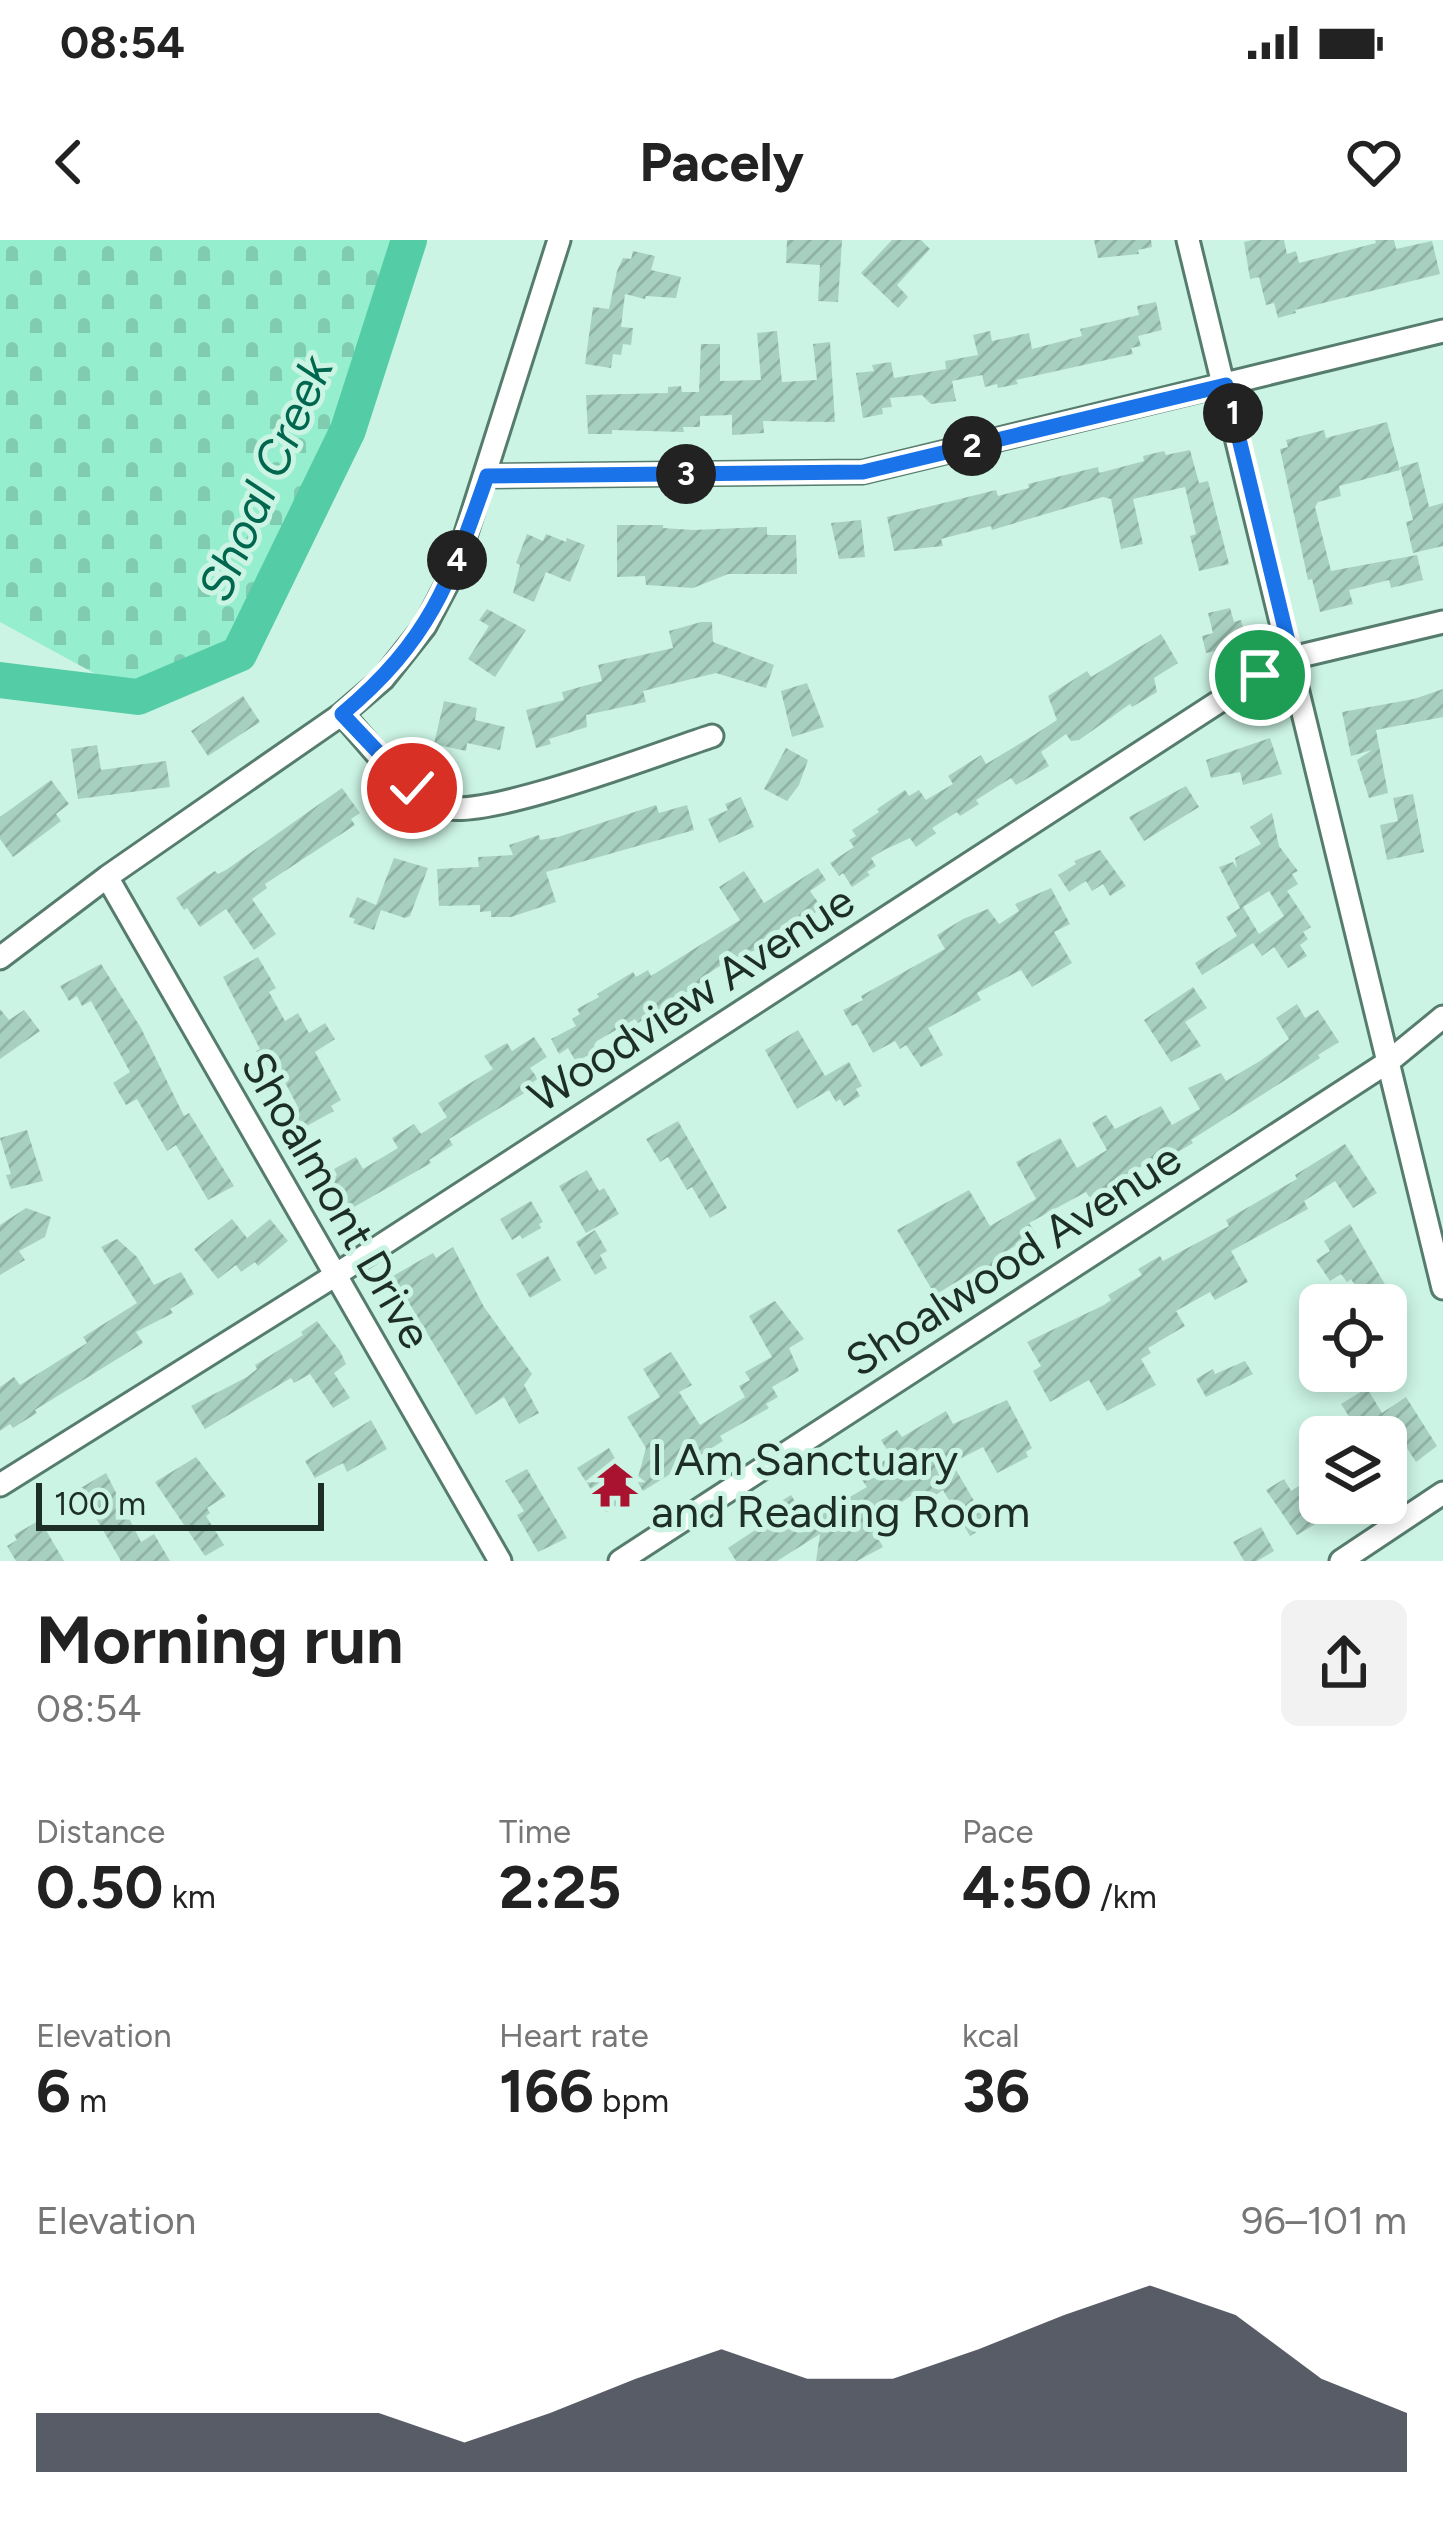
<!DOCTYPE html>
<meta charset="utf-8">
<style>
body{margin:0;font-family:Figtree,sans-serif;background:#f2f2f2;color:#222;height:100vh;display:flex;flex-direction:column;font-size:45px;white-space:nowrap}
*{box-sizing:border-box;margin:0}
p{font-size:39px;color:#767676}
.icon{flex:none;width:66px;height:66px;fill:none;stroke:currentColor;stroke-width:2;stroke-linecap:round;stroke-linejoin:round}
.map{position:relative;height:1321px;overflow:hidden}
.panel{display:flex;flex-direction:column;background:#fff;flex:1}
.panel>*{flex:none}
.buttons{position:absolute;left:1299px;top:1044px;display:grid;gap:24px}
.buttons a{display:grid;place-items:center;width:108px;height:108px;border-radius:18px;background:#fff;box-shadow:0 6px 18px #0003;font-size:60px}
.scale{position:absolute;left:36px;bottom:30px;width:288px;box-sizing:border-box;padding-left:12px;border:6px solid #1d2d27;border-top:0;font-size:33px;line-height:42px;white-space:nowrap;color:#1d2d27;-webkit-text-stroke:9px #cbf4e4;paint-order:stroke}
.pin{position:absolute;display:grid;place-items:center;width:102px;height:102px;color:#fff;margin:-51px;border:6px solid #fff;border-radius:50%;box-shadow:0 3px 12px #0007}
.km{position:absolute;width:60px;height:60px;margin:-30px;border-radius:50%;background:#222;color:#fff;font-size:33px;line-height:60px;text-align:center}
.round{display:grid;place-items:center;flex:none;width:126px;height:126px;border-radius:18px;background:#f2f2f2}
.headline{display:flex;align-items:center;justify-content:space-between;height:204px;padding:0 36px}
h1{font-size:66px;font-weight:700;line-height:90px}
.figures{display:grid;grid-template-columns:repeat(3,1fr);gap:18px;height:204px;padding:12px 36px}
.figures div{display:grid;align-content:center}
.figures b{font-size:60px;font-weight:700}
.figures small{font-size:33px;font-weight:400}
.figures p{font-size:33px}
.chart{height:336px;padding:24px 36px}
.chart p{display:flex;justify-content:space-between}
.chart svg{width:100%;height:216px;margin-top:12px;fill:#111827;opacity:.7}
.status{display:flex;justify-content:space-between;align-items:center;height:84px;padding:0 60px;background:#fff;direction:ltr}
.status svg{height:33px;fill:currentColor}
header{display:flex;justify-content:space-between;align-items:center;height:156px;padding:0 36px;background:#fff;font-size:54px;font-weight:700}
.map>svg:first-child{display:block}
</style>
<div class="status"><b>08:54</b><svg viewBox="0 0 49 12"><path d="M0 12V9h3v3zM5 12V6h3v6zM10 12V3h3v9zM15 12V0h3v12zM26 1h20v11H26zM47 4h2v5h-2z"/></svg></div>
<header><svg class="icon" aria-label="back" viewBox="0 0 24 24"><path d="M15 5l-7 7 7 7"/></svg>Pacely<svg class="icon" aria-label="heart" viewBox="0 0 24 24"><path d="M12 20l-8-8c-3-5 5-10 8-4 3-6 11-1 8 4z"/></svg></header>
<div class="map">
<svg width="1443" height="1321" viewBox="0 0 1443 1321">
<defs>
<pattern id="cemetery-stones" width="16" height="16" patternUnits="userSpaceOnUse" patternTransform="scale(3)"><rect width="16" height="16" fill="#95eece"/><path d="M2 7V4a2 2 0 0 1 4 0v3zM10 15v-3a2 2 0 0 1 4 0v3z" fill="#80ccb1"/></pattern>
<pattern id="building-hatch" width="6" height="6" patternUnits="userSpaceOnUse" patternTransform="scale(3)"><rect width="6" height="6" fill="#a8d0c0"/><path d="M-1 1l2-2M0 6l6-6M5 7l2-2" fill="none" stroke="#90b3a5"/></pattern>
</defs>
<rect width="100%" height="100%" fill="#cbf4e4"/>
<path fill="url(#cemetery-stones)" d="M0,0H420L348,190L239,414L138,457L0,382Z"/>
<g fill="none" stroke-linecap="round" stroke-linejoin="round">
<path stroke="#54cca6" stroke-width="36" d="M0,440L138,457L239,414L348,190L409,0"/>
</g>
<path fill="url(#building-hatch)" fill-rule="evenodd" d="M787,0H842L838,62L818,61L820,25L786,23Z
M892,0H921L930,9L897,45L908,57L898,68L861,33Z
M1094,0H1151L1152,7L1138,10L1139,14L1098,18Z
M1252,0H1284L1287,14L1296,11L1299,23L1376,3L1375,0H1394L1396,9L1432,1L1440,34L1295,70L1296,73L1278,78L1274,63L1266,65L1259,37L1250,39L1244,2Z
M633,11L655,16L651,30L681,37L676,58L646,56L645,59L625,54L621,87L633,88L631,105L623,104L621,115L613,114L611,128L585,124L593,67L609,69L617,31L623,18L631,19Z
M1156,62L1162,90L1138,96L1141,106L1131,108L1133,114L1016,140L1018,144L998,148L997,144L985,147L982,135L952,141L956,161L931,164L922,155L890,158L892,167L882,168L883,174L863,178L856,133L874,131L872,125L891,122L894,138L946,129L945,121L978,115L973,95L990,91L992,101L1029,93L1032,109L1082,96L1080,89L1139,75L1137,66Z
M777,91L782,142L817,140L813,104L830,102L835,182L763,181L764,193L732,195V175L700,176V187H683L684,192L612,190V194H588L586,155L668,153V147L681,146L682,152H699L701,104H720V141L761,140L757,93Z
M1387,182L1400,230L1339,246L1341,256L1318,262L1315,267L1331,331L1417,315L1423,340L1391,348L1389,340L1349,350L1353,364L1320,372L1312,339L1308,340L1280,209L1288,207L1286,200L1324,190L1326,198Z
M1190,210L1199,243L1191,245L1208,241L1229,324L1199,331L1190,296L1196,294L1185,247L1133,259L1143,304L1121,309L1111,259L1103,257L992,290L991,286L941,299L943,306L894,311L887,277L996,250L998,256L1029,248L1028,244L1098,227L1099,233L1144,221L1143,216L1164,211L1166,215Z
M1418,222L1429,267L1443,263V306L1413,313L1406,282L1413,280L1400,227Z
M861,280L865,317L839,319L831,283Z
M617,285H663V288L693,290L767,287V295H796L797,334H728L693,348L646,345L645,336L617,337Z
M527,294L543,301L546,294L566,302L567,298L585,305L570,342L546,332L534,362L513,353L520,325L516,323Z
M1230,368L1234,382L1241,380L1247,405L1206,413L1202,396L1213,393L1208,373Z
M487,369L526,390L495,437L468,419L489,386L479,380Z
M701,382H712L713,402L774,425L766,448L716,433L643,451L646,462L586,475L587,487L549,499L551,504L536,508L526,470L564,460L562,452L602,441L598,425L673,408L669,391Z
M1161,394L1178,423L1154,438L1157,452L1132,467L1130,464L1079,500L1071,501L1066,494L1041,512L1049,526L1016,545L1011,538L976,560L979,564L960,576L957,572L932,588L936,593L916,607L910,598L884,610L871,618L876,626L867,632L870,635L852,647L843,633L839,636L830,623L854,607L849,600L856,596L852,590L879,572L877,569L905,550L909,556L919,550L926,560L953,544L948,536L981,515L986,524L1034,495L1057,480L1048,456L1087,431L1091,437Z
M807,443L824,487L792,497L781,451Z
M1443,449V477L1376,490L1388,553L1369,558L1357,520L1372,510L1351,516L1342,472L1414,459Z
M243,456L260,482L208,516L191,491Z
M444,461L477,468L475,480L505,487L500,510L467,503L466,511L434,504Z
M1270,498L1282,534L1243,545L1240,532L1211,538L1206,520Z
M97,505L101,530L166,521L170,547L78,559L71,509Z
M786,508L808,520L799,545L787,561L764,549Z
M51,540L69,564L56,574L61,581L13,617L0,599V577Z
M1186,546L1199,567L1144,601L1129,577Z
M342,548L360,573L351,579L355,585L265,644L267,648L252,659L276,694L254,710L226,669L200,687L187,668L184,670L176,658L215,631L218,634L226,630Z
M1413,554L1424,612L1387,620L1380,585L1398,581L1393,558Z
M741,557L754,587L719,603L708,579L728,570L725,564Z
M656,565L659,573L687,565L694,590L546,632L556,662L511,677H491V671L480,672V665L439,666L437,629L479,627L478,617L513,615L509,605L539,595L540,600L558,597Z
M1272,573L1279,606L1298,631L1292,634L1298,644L1287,651L1311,687L1303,692L1308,699L1300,705L1307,716L1288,728L1274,707L1262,716L1253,703L1202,735L1195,723L1237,696L1226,677L1240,668L1219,627L1233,622L1237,628L1235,618L1261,604L1250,587ZM1269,651L1284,676L1259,694L1243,667Z
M1100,610L1126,646L1110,656L1103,644L1092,651L1086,641L1069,652L1058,635L1076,624L1074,621Z
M394,618L428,628L410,676L405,678L381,670L374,690L353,683L355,679L349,677L357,657L376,665Z
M818,628L826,640L810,651L822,668L800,683L797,678L761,701L764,706L720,726L706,735L708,738L638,783L635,779L597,801L594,805L597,810L576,822L568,808L559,814L551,799L576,786L572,779L580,774L577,769L599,757L597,754L633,732L636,737L648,730L651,736L740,680L719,647L744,631L764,663Z
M1051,648L1070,684L1054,692L1072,723L1032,747L1021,730L977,753L981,760L928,788L943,815L921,827L906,805L900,809L895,801L873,813L857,784L852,786L843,770L863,760L861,756L945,709L937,695L963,679L988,669L999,684L1019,671L1015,664Z
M258,717L276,748L269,752L285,781L298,773L309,793L325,783L335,799L315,812L341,860L331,866L334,871L303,888L294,872L299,869L280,833L275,836L256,811L260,809L223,737Z
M101,724L141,788L184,876L189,873L234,946L208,960L176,905L167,911L137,859L126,865L113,843L130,832L91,761L82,766L77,756L69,761L60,746Z
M1193,747L1207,768L1185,782L1201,806L1171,822L1144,780Z
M1297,764L1305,778L1318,770L1339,802L1318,815L1320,818L1191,900L1193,903L1169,917L1166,912L1137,929L1139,934L1098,958L1091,960L1086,952L1029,983L1036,994L1005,1012L1008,1018L978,1035L976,1030L935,1055L897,990L969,950L990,986L1036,959L1016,922L1060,898L1077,928L1107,910L1092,883L1106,875L1115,889L1161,866L1172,885L1200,869L1188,848L1221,833L1226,841L1260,821L1289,799L1276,778Z
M0,769L9,780L24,770L40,791L0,819Z
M798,790L825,836L849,822L862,846L856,849L860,856L844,866L840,859L836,862L829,850L797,869L765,810Z
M534,797L547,817L530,828L538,839L533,842L536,846L449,899L453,905L429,920L431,923L354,967L352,963L346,967L330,939L337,935L334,929L356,917L363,929L398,908L392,898L414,884L421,894L447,877L438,863L493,829L484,816L507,803L512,811Z
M678,881L727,968L710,978L692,947L687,950L668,917L660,922L646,899Z
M27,890L43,941L11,949L6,935L11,934L0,898Z
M1345,904L1377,953L1353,968L1335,941L1304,961L1308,969L1231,1011L1248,1042L1215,1060L1210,1052L1176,1071L1185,1086L1148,1108L1151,1113L1141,1119L1156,1145L1107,1171L1089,1140L1050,1162L1033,1131L1041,1126L1027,1102L1104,1065L1111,1060L1108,1055L1142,1035L1138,1029L1160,1016L1163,1021L1229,986L1226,980L1297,939L1295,935Z
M587,930L599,951L604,948L619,974L586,993L559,946Z
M531,961L543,982L539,984L541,988L522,999L520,995L512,1000L500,979Z
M26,968L51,977L45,997L19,1011L25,1020L0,1035V985Z
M232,979L247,998L270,979L288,1001L258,1026L255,1022L241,1032L236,1025L218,1039L194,1009Z
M1350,984L1387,1048L1366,1061L1351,1039L1347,1042L1341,1034L1330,1041L1316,1020L1330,1011L1324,1001Z
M595,990L607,1011L600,1015L607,1028L595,1035L576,1002Z
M117,999L137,1017L154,1045L181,1032L194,1054L170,1069L173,1073L136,1092L143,1103L35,1170L37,1173L13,1188L10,1184L0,1191V1147L14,1137L20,1145L87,1103L83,1097L137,1063L101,1007Z
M453,1007L484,1067L532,1134L524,1145L539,1173L519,1184L504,1157L476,1175L393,1036L433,1013L436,1018Z
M548,1016L561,1040L530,1058L516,1034Z
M775,1061L804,1099L789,1108L799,1131L772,1147L778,1157L766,1164L769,1168L720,1196L723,1201L643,1251L637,1241L646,1208L627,1177L660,1157L643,1129L671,1112L692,1145L679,1152L700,1185L745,1157L739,1146L750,1140L745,1132L772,1117L749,1076Z
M317,1081L340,1111L346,1124L334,1133L350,1158L333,1168L310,1134L294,1143L291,1138L205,1189L191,1166L247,1137L257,1129L255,1125L303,1095L301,1092Z
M1245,1121L1253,1134L1206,1157L1196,1139L1213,1129L1215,1134Z
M1367,1148L1382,1173L1406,1157L1437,1206L1416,1222L1396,1191L1387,1197H1362L1341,1164Z
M1007,1160L1032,1208L1026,1212L1028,1217L997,1233L983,1207L952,1223L988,1285L970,1296L943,1250L920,1266L912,1255L899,1264L897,1261L868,1280L883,1307L857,1321H816L820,1294L777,1321H736L728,1308L772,1279L767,1270L791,1255L807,1282L867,1247L860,1237L891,1216L881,1200L897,1190L902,1197L946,1171L953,1184Z
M371,1180L387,1209L347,1232L343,1223L315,1238L305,1221Z
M609,1208L635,1253L606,1272L577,1228Z
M196,1217L226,1256L207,1268L210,1273L206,1276L224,1305L205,1316L155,1242Z
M527,1229L567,1298L538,1312L517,1275L524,1271L505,1241Z
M106,1233L141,1302L154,1294L170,1321H121L79,1249Z
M1284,1239L1291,1251L1305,1242L1308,1248L1320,1241V1263H1351L1297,1295L1266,1250Z
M40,1280L64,1321H16L7,1306L17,1300L14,1295Z
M1261,1287L1274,1311L1257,1321H1244L1233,1302Z"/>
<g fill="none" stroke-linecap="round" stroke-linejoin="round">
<g stroke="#567c6d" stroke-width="27">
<path id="minor" d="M1188,0L1443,1048
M486,236L863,232L1443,91
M342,474C370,504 404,554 444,567C486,580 662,512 712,496
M107,637L500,1321
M0,718L107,637L342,474L383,439L425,386L454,331L559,0
M0,1245L334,1036L1260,435L1292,418L1443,382
M620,1321L1388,822L1443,777
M1341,1321L1443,1253"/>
</g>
<use href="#minor" stroke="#fff" stroke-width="21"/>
</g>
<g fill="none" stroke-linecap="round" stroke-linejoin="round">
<g stroke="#fff" stroke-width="24">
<path id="route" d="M412,548L342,474C431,399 450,342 487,236L863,232L1226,145L1292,418L1260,435"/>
</g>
<use href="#route" stroke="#1a73e8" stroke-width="15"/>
</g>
<defs>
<g id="temple-bare" transform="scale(3.6)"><path d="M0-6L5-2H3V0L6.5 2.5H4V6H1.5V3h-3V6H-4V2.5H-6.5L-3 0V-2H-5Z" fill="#aa1330" stroke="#cbf4e4" stroke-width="2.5" paint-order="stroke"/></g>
</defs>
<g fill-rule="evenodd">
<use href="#temple-bare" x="615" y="1245"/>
</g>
<g text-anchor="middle" stroke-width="10" stroke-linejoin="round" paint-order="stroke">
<g font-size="45" fill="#1d2d27" stroke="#cbf4e4">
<text transform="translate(691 758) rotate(-33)" y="16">Woodview Avenue</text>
<text transform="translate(337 960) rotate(60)" y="16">Shoalmont Drive</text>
<text transform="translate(1013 1019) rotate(-33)" y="16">Shoalwood Avenue</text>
</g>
<g font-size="45" fill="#1d2d27" stroke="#cbf4e4" text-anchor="start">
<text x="651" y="1235">I Am Sanctuary<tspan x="651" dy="52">and Reading Room</tspan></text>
</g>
<g font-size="48" font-style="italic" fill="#00674e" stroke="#cbf4e4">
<text transform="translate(265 238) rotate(-66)" y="17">Shoal Creek</text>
</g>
</g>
</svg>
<div class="buttons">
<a><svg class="icon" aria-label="locate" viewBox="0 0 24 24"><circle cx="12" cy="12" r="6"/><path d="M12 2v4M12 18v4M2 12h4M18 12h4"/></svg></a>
<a><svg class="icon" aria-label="layers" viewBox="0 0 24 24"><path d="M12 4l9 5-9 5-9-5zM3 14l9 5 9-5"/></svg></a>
</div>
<div class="scale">100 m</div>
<div class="pin" style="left:1260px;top:435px;background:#1e9e55"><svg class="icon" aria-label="arrive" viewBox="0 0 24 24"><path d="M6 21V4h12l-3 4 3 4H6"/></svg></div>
<div class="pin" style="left:412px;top:548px;background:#d93025"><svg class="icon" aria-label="check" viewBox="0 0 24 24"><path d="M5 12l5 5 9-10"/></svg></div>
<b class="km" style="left:1233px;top:173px">1</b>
<b class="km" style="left:972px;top:206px">2</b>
<b class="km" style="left:686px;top:234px">3</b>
<b class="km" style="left:457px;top:320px">4</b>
</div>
<section class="panel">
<div class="headline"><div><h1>Morning run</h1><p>08:54</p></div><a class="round"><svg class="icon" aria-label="share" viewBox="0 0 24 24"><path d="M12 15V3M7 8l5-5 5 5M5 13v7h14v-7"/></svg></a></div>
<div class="figures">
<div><p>Distance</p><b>0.50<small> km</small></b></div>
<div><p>Time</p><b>2:25</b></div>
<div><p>Pace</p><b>4:50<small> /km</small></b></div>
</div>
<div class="figures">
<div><p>Elevation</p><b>6<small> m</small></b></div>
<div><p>Heart rate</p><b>166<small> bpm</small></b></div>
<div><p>kcal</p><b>36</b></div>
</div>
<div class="chart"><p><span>Elevation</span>96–101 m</p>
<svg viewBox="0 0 160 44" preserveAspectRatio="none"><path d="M0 44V32L10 32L20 32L30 32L40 32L50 38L60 32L70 25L80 19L90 25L100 25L110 19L120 12L130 6L140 12L150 25L160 32V44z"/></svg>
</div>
</section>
